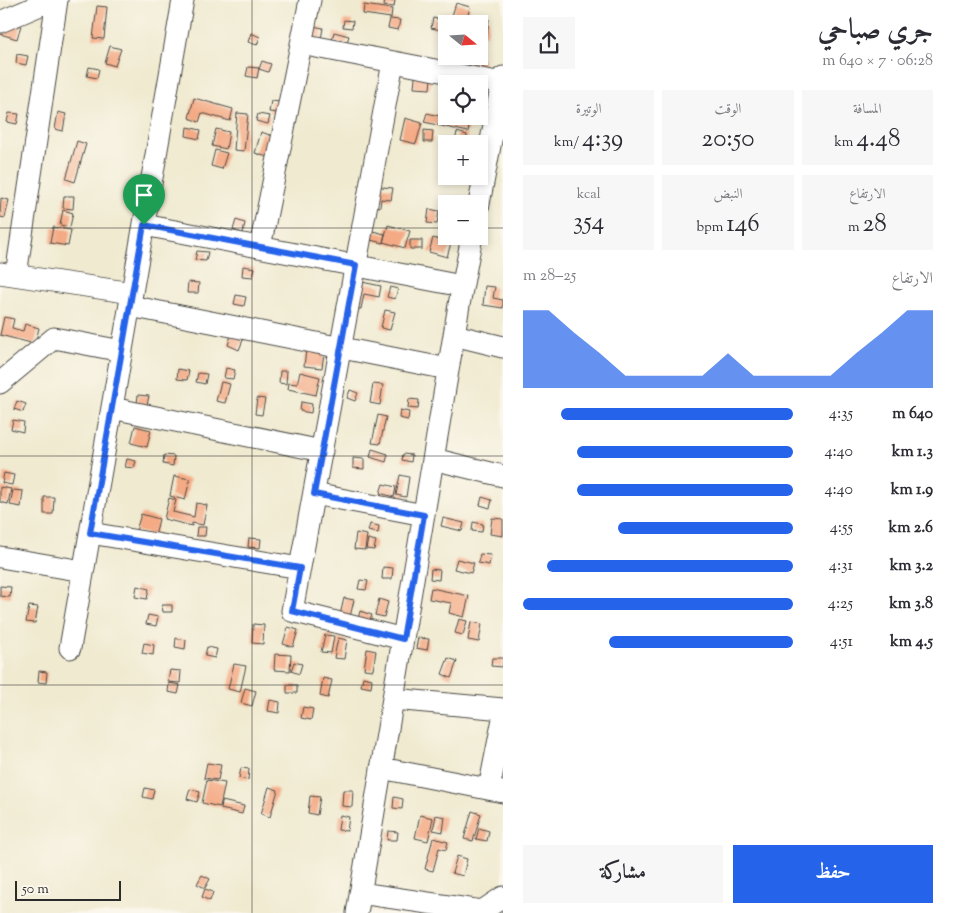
<!DOCTYPE html>
<html lang="ar">
<meta charset="utf-8">
<style>
body{margin:0;font-family:"Sorts Mill Goudy",Amiri,serif;background:#f7f7f7;color:#2b2b33;direction:rtl;height:100vh;display:flex;flex-direction:column;font-size:19px;white-space:nowrap}
*{box-sizing:border-box;margin:0}
p{font-size:16px;color:#7c7c81}
.icon{flex:none;width:28px;height:28px;fill:none;stroke:currentColor;stroke-width:2;stroke-linecap:round;stroke-linejoin:round}
.map{position:relative;flex:1;overflow:hidden;direction:ltr}
.sheet{display:flex;flex-direction:column;background:#fff;width:450px}
.sheet>*{flex:none}
.needle{width:32px;rotate:108deg}
.controls{position:absolute;left:438px;top:15px;display:grid;gap:10px}
.controls a{display:grid;place-items:center;width:50px;height:50px;border-radius:0px;background:#fff;box-shadow:0 2px 8px #0003;font-size:25px}
.scale{position:absolute;left:15px;bottom:12px;width:106px;box-sizing:border-box;padding-left:5px;border:2px solid #2b2b2b;border-top:0;font-size:14px;line-height:18px;white-space:nowrap;color:#2b2b2b;-webkit-text-stroke:4px #fbf7ec;paint-order:stroke}
.pin{position:absolute;display:grid;place-items:center;width:42px;height:42px;color:#fff;margin:-51px -21px;border-radius:50% 50% 50% 0;rotate:-45deg;box-shadow:0 0 5px #0007}
.pin .icon{rotate:45deg}
.round{display:grid;place-items:center;flex:none;width:52px;height:52px;border-radius:0px;background:#f7f7f7}
.overview{display:flex;align-items:center;justify-content:space-between;height:85px;padding:0 20px}
h1{font-size:28px;font-weight:600;line-height:38px}
.metrics{display:grid;grid-template-columns:repeat(3,1fr);gap:8px;height:85px;padding:5px 20px}
.metrics div{display:grid;align-content:center;border-radius:0px;background:#f7f7f7;text-align:center}
.metrics b{font-size:25px;font-weight:600}
.metrics small{font-size:14px;font-weight:400}
.metrics p{font-size:14px}
.chart{height:140px;padding:10px 20px}
.chart p{display:flex;justify-content:space-between}
.chart svg{width:100%;height:90px;margin-top:5px;fill:#2563eb;opacity:.7}
.cta{display:flex;gap:10px;margin-top:auto;padding:10px 20px}
.cta a{flex:1;height:58px;border-radius:0px;background:#2563eb;color:#fff;font-size:20px;font-weight:600;line-height:58px;text-align:center}
.cta a+a{background:#f7f7f7;color:#2b2b33}
ul{padding:0 20px;list-style:none;font-size:16px}
li{display:grid;grid-template-columns:80px 60px 1fr;align-items:center;height:38px}
li i{height:12px;border-radius:6px;background:#2563eb}
main{display:flex;flex:1;min-height:0}
.map>svg:first-child{display:block}
</style>
<main>
<section class="sheet">
<div class="overview"><div><h1>جري صباحي</h1><p>06:28 · 7 × 640 m</p></div><a class="round"><svg class="icon" aria-label="share" viewBox="0 0 24 24"><path d="M12 15V3M7 8l5-5 5 5M5 13v7h14v-7"/></svg></a></div>
<div class="metrics">
<div><p>المسافة</p><b>4.48<small> km</small></b></div>
<div><p>الوقت</p><b>20:50</b></div>
<div><p>الوتيرة</p><b>4:39<small> /km</small></b></div>
</div>
<div class="metrics">
<div><p>الارتفاع</p><b>28<small> m</small></b></div>
<div><p>النبض</p><b>146<small> bpm</small></b></div>
<div><p>kcal</p><b>354</b></div>
</div>
<div class="chart"><p><span>الارتفاع</span>25–28 m</p>
<svg viewBox="0 0 160 44" preserveAspectRatio="none"><path d="M0 44V6L10 6L20 17L30 27L40 38L50 38L60 38L70 38L80 27L90 38L100 38L110 38L120 38L130 27L140 17L150 6L160 6V44z"/></svg>
</div>
<ul>
<li><b>640 m</b>4:35<i style="width:86%"></i></li>
<li><b>1.3 km</b>4:40<i style="width:80%"></i></li>
<li><b>1.9 km</b>4:40<i style="width:80%"></i></li>
<li><b>2.6 km</b>4:55<i style="width:65%"></i></li>
<li><b>3.2 km</b>4:31<i style="width:91%"></i></li>
<li><b>3.8 km</b>4:25<i style="width:100%"></i></li>
<li><b>4.5 km</b>4:51<i style="width:68%"></i></li>
</ul>
<div class="cta"><a>حفظ</a><a>مشاركة</a></div>
</section>
<div class="map">
<svg width="503" height="913" viewBox="0 0 503 913">
<rect width="100%" height="100%" fill="#fbf7ec"/>
<filter id="ink" filterUnits="userSpaceOnUse"><feTurbulence type="fractalNoise" baseFrequency=".02" numOctaves="2"/><feDisplacementMap in="SourceGraphic" scale="10" xChannelSelector="R" yChannelSelector="G"/><feConvolveMatrix kernelMatrix="1 2 1 2 8 2 1 2 1" color-interpolation-filters="sRGB"/></filter>
<filter id="wash" filterUnits="userSpaceOnUse"><feTurbulence type="fractalNoise" baseFrequency=".0096" numOctaves="4" result="noise"/><feDisplacementMap in="SourceGraphic" scale="20" xChannelSelector="R" yChannelSelector="G"/><feGaussianBlur stdDeviation="1.12" result="paint"/><feColorMatrix in="noise" values="0 0 0 0 0 0 0 0 0 0 0 0 0 0 0 0 0 1.4 0 .05"/><feComposite in="paint" operator="in"/></filter>
<g filter="url(#wash)">
<rect width="100%" height="100%" fill="#f0ead0"/>
<g id="blocks">
<path fill="#f4aa85" d="M385,0H395L394,7L384,6Z
M456,3L470,7L466,23L451,19Z
M364,5L392,9L391,18L363,14Z
M97,6L107,7L104,39L93,38Z
M433,18L443,20L441,30L431,28Z
M476,18L489,19L487,35L479,34V24H476Z
M390,19L400,20L398,30L388,28Z
M344,20L353,21L352,28L343,27Z
M22,22L17,39L0,34V30Z
M313,26L323,28L321,39L312,37Z
M334,32L349,36L346,45L332,41Z
M251,33L260,37L257,45L248,42Z
M110,46L121,49L115,66L105,63Z
M17,54L28,56L26,65L16,63Z
M471,56L484,59L482,70L469,67Z
M262,61L271,64L268,72L259,69Z
M89,67L99,69L97,78L87,76Z
M248,67L259,68L257,78L246,76Z
M415,77L431,78L430,89L414,88Z
M194,98L233,109L230,121L202,113L199,122L189,118Z
M271,101L280,102L279,113L269,112Z
M58,112L66,114L63,131L55,129Z
M9,113L19,114L17,124L7,122Z
M237,113L248,114L244,151L234,150Z
M427,113L448,118L449,116H471L468,132L424,122Z
M258,114L270,116L268,124L256,121Z
M405,118L422,123L416,144L400,140Z
M187,127L201,130L199,139L186,136Z
M216,129L229,132L226,149L212,146Z
M424,130L433,131L432,142H424Z
M261,132L282,139L276,160L255,153Z
M457,132L467,135L466,144L455,142Z
M77,141L86,144L75,182L66,179Z
M215,150L227,153L222,169L211,166Z
M372,186L393,188L391,200L381,199L380,207L370,205Z
M64,196H74L73,209L63,208Z
M1,198L9,200L5,218L0,217Z
M429,209L439,211L437,224L427,223Z
M63,210L73,213L70,227L60,225Z
M236,220L245,223L243,233L233,230Z
M388,225L410,231L405,248L383,242Z
M53,227L71,230L68,246L50,243Z
M364,229L385,234L383,243L362,238Z
M433,238L451,243L447,257L429,252Z
M410,240H422V249H410Z
M197,251L208,252L206,261L195,260Z
M243,266L255,268L253,277L242,276Z
M357,281L381,286L379,297L364,294L361,309L352,308Z
M188,282L199,283L198,293H187Z
M485,286L495,287L493,298L503,300V308L483,305Z
M390,287L398,289L395,299L387,297Z
M236,295L246,297L244,306L234,304Z
M385,310L395,312L390,330L381,328Z
M4,317L14,319L12,328L23,331L25,324L39,328L35,344L0,335Z
M231,335L243,340L239,350L228,345Z
M306,350L324,353L322,368L304,366Z
M226,368L235,370L233,379L224,378Z
M178,369L189,371L187,380L177,379Z
M280,371H287L286,384L279,383Z
M300,372L320,377L316,395L288,389L289,383L297,384Z
M198,373L207,374L205,384L196,382Z
M221,382L230,384L225,403L216,401Z
M373,384L383,385L380,405L370,403Z
M350,390L358,393L355,401L347,398Z
M138,395L149,396L147,405L137,403Z
M257,398L265,399L262,415L255,414Z
M409,399L419,400L418,409L408,408Z
M17,401L26,404L23,412L14,409Z
M301,402L312,404L311,413L300,411Z
M400,410L409,412L408,420L399,418Z
M378,415L386,417L380,444L372,443Z
M13,420L24,422L23,432L11,429Z
M135,426L151,430L147,447L131,443Z
M372,449L388,454L386,462L370,457Z
M403,454L412,455L411,462L402,460Z
M164,455L174,456L173,466L163,464Z
M353,458L364,459V469L353,468Z
M127,459L136,461L134,468L125,467Z
M4,473L14,475L12,485L2,483Z
M400,475L409,477L406,497L396,495Z
M174,476L190,479L185,500L170,496Z
M383,484L396,487L394,497L380,493Z
M0,487L11,489L8,504L0,502Z
M13,490L23,491L21,507L10,505Z
M44,497H54L53,514H44Z
M482,497L492,500L490,508L480,505Z
M169,498L176,500L173,512L194,517L196,503L207,505L203,525L192,523V526L164,519Z
M141,514L159,519L155,536L136,531Z
M443,518L464,523L462,531L441,526Z
M492,518L503,519V536L490,534Z
M473,522L483,524L482,532L472,531Z
M370,524L379,526L378,533L368,531Z
M197,527H206L205,536H196Z
M356,533L367,535L365,550L354,549Z
M249,538L261,539L260,548L248,547Z
M368,539L376,541L374,550L366,549Z
M480,554L491,555L489,565L478,563Z
M457,559L474,563L471,573L454,569Z
M383,567L393,568L392,579H382Z
M431,569L440,570L439,580L430,579Z
M360,580L368,581L366,590L358,589Z
M0,586L11,587L10,597L0,596Z
M137,586L149,589L147,599L135,597Z
M431,588L469,596L464,617L449,613L451,603L429,599Z
M344,598L354,600L350,617L340,615Z
M379,599L388,602L384,617L375,615Z
M162,605H172V612H163Z
M29,606L38,607L35,623L26,622Z
M360,611L372,615L369,623L358,619Z
M148,615L158,617L156,626L146,624Z
M459,619L467,621L463,635L455,633Z
M471,622L482,624L479,642L468,640Z
M253,624L264,625L263,644L252,643Z
M288,627L298,630L293,647L283,644Z
M325,635L334,636L331,653L321,652Z
M176,638L186,640L185,649L175,647Z
M338,638L347,640L344,659L334,658Z
M418,638L429,639L427,650L416,648Z
M144,643L154,645L153,655L142,653Z
M207,647L217,649L215,658L205,656Z
M367,649L376,651L373,670L364,669Z
M275,654L291,655L290,671L274,670Z
M448,658L457,661L451,678L442,674Z
M492,658H503V667L491,666Z
M294,662L302,664L299,674L291,671Z
M234,664L246,666L240,692L228,689Z
M170,670L181,671L180,683L168,682Z
M39,671L47,672L46,683L38,682Z
M363,677L372,679L371,688L361,686Z
M323,678L332,680L328,698L320,696Z
M169,683L180,685L178,694L168,692Z
M287,685H297V693H287Z
M245,688L256,691L252,706L241,703Z
M270,700L280,702L279,713L268,711Z
M303,707L313,709L311,720L301,718Z
M207,763L221,765L218,780L204,778Z
M241,768L249,769L248,780L239,778Z
M207,780L225,783L220,807L202,803Z
M269,787L278,790L270,817L261,814Z
M145,788L154,790L152,799L143,797Z
M190,789L200,792L197,802L187,799Z
M343,790H353L352,807L342,806Z
M310,796L320,797L317,815L308,813Z
M394,797L403,799L402,809L393,808Z
M222,801L244,806L242,814L221,809Z
M472,811L481,814L473,841L464,839Z
M340,815L349,817L347,831L338,830Z
M420,815L433,818L428,841L415,838Z
M436,815L445,817L443,832L433,830Z
M479,828L489,831L487,841L476,839Z
M388,831L398,832L397,840H387Z
M433,838L448,842L446,850L439,848L433,871L425,869Z
M457,856L467,859L463,876L452,873Z
M202,875L210,879L205,888L197,884Z
M205,889L213,892L210,901L202,897Z"/>
</g>
</g>
<g filter="url(#ink)">
<use href="#blocks" fill-opacity="0" stroke="#494844" stroke-width="1"/>
<g fill="none" stroke-linecap="round" stroke-linejoin="round">
<g stroke="#494844" stroke-width="23">
<path id="minor" d="M0,22L52,0
M301,44L502,83
M393,62L292,611L403,639
M479,204L503,77
M144,225L462,286
M260,247L310,0
M0,273L132,293
M16,275L57,0
M130,306L448,369
M454,335L503,347
M0,383L54,338L122,351
M112,408L322,451
M433,459L503,476
M314,494L424,515
M90,533L300,568
M0,557L83,571
M70,648L183,0
M393,699L503,709
M381,768L503,792
M489,789L503,719
M360,893L482,911L503,897
M357,913L459,305L472,236"/>
</g>
<use href="#minor" stroke="#fff" stroke-width="21"/>
</g>
</g>
<g fill="none" stroke-linecap="round" stroke-linejoin="round" filter="url(#ink)">
<g stroke="#fff" stroke-width="10">
<path id="route" d="M144,225L356,265L314,494L424,515L403,639L292,611L300,568L90,533Z"/>
</g>
<use href="#route" stroke="#2563eb" stroke-width="6"/>
</g>
<path fill="none" stroke="#2b2b2b" stroke-width="1" stroke-opacity="0.55" d="M252,0V913M0,228H446M479,228H503M0,456H503M0,685H503"/>
</svg>
<div class="controls">
<a><svg class="needle" viewBox="-14 -14 28 28"><path d="M0-13l5 13h-10z" fill="#e53935"/><path d="M0 13l5-13h-10z" fill="#7c7c81"/></svg></a>
<a><svg class="icon" aria-label="locate" viewBox="0 0 24 24"><circle cx="12" cy="12" r="6"/><path d="M12 2v4M12 18v4M2 12h4M18 12h4"/></svg></a>
<a>+</a>
<a>−</a>
</div>
<div class="scale">50 m</div>
<div class="pin" style="left:144px;top:225px;background:#1e9e55"><svg class="icon" aria-label="arrive" viewBox="0 0 24 24"><path d="M6 21V4h12l-3 4 3 4H6"/></svg></div>
</div>
</main>
